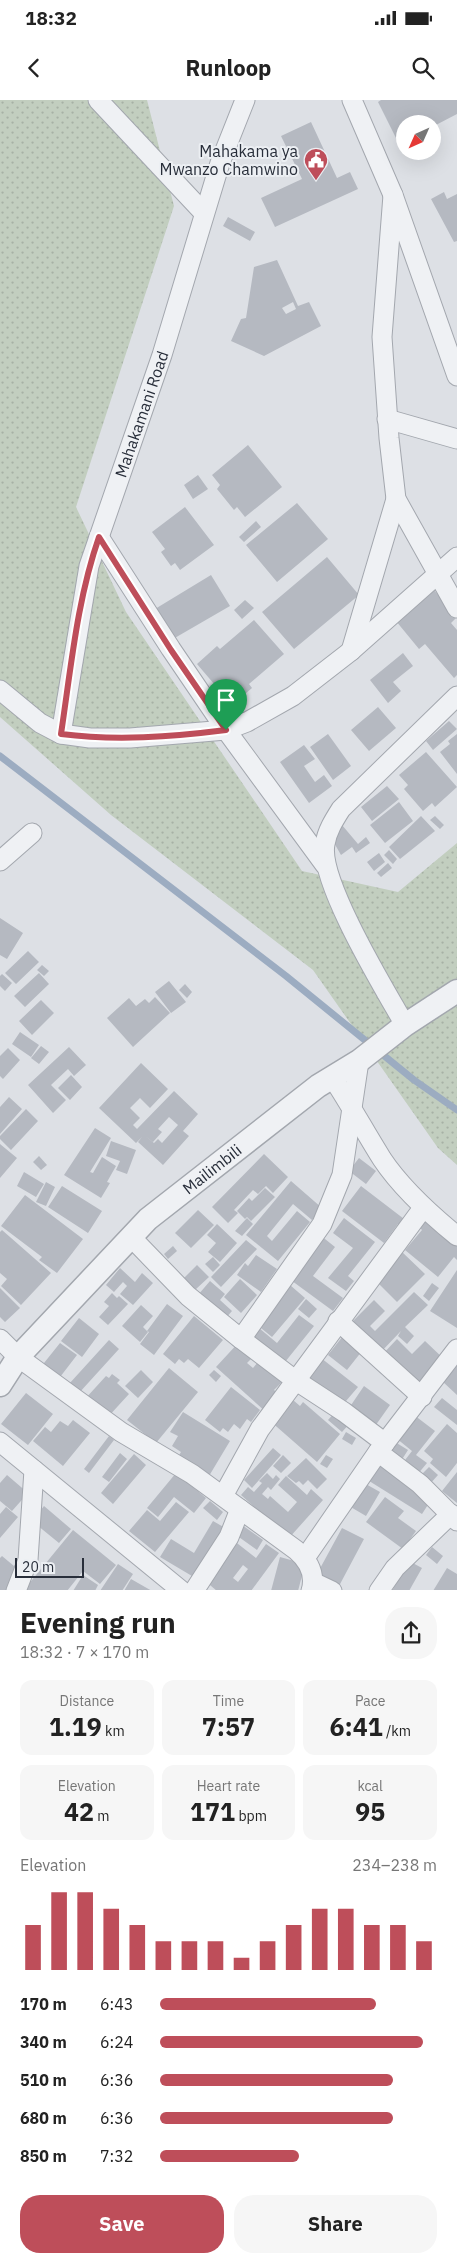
<!DOCTYPE html>
<meta charset="utf-8">
<style>
body{margin:0;font-family:"IBM Plex Sans",sans-serif;background:#f6f6f6;color:#222;height:100vh;display:flex;flex-direction:column;font-size:19px;white-space:nowrap}
*{box-sizing:border-box;margin:0}
p{font-size:16px;color:#767676}
.icon{flex:none;width:28px;height:28px;fill:none;stroke:currentColor;stroke-width:2;stroke-linecap:round;stroke-linejoin:round}
.map{position:relative;height:1490px;overflow:hidden}
.sheet{display:flex;flex-direction:column;background:#fff;flex:1}
.sheet>*{flex:none}
.needle{width:32px;rotate:225deg}
.controls{position:absolute;left:396px;top:15px;display:grid;gap:10px}
.controls a{display:grid;place-items:center;width:45px;height:45px;border-radius:50%;background:#fff;box-shadow:0 5px 20px #0002;font-size:25px}
.scale{position:absolute;left:15px;bottom:12px;width:69px;box-sizing:border-box;padding-left:5px;border:2px solid #282e3a;border-top:0;font-size:14px;line-height:18px;white-space:nowrap;color:#282e3a;-webkit-text-stroke:4px #eceff3;paint-order:stroke}
.pin{position:absolute;display:grid;place-items:center;width:42px;height:42px;color:#fff;margin:-51px -21px;border-radius:50% 50% 50% 0;rotate:-45deg;box-shadow:0 0 5px #0007}
.pin .icon{rotate:45deg}
.round{display:grid;place-items:center;flex:none;width:52px;height:52px;border-radius:20px;background:#f6f6f6}
.headline{display:flex;align-items:center;justify-content:space-between;height:85px;padding:0 20px}
h1{font-size:28px;font-weight:700;line-height:38px}
.stats{display:grid;grid-template-columns:repeat(3,1fr);gap:8px;height:85px;padding:5px 20px}
.stats div{display:grid;align-content:center;border-radius:12px;background:#f6f6f6;text-align:center}
.stats b{font-size:25px;font-weight:700}
.stats small{font-size:14px;font-weight:400}
.stats p{font-size:14px}
.chart{height:140px;padding:10px 20px}
.chart p{display:flex;justify-content:space-between}
.chart svg{width:100%;height:90px;margin-top:5px;stroke:#be4e5a;stroke-width:6}
.primary-button{display:flex;gap:10px;margin-top:auto;padding:10px 20px}
.primary-button a{flex:1;height:58px;border-radius:20px;background:#be4e5a;color:#fff;font-size:20px;font-weight:700;line-height:58px;text-align:center}
.primary-button a+a{background:#f6f6f6;color:#222}
ul{padding:0 20px;list-style:none;font-size:16px}
li{display:grid;grid-template-columns:80px 60px 1fr;align-items:center;height:38px}
li i{height:12px;border-radius:6px;background:#be4e5a}
.status{display:flex;justify-content:space-between;align-items:center;height:35px;padding:0 25px;background:#fff;direction:ltr}
.status svg{height:14px;fill:currentColor}
header{display:flex;justify-content:space-between;align-items:center;height:65px;padding:0 20px;background:#fff;font-size:22px;font-weight:700}
.map>svg:first-child{display:block}
</style>
<div class="status"><b>18:32</b><svg viewBox="0 0 49 12"><path d="M0 12V9h3v3zM5 12V6h3v6zM10 12V3h3v9zM15 12V0h3v12zM26 1h20v11H26zM47 4h2v5h-2z"/></svg></div>
<header><svg class="icon" aria-label="back" viewBox="0 0 24 24"><path d="M15 5l-7 7 7 7"/></svg>Runloop<svg class="icon" aria-label="search" viewBox="0 0 24 24"><circle cx="10" cy="10" r="6"/><path d="M15 15l6 6"/></svg></header>
<div class="map">
<svg width="457" height="1491" viewBox="0 0 457 1491">
<defs>
<pattern id="grass-dots" width="8" height="8" patternUnits="userSpaceOnUse" patternTransform="scale(1.25)"><rect width="8" height="8" fill="#c2cebf"/><path d="M2 2h.1M6 6h.1" fill="none" stroke="#a7b1a5" stroke-width="1.8" stroke-linecap="round"/></pattern>
</defs>
<rect width="100%" height="100%" fill="#dde0e5"/>
<path fill="url(#grass-dots)" d="M0,0H147L174,106L76,407L126,512L302,771L398,792L457,743V1065L438,1048L313,870L111,715L0,617Z"/>
<g fill="none" stroke-linecap="round" stroke-linejoin="round">
<path stroke="#9cacc1" stroke-width="7" d="M0,656L286,876L414,980L457,1010"/>
</g>
<path fill="#b5b9c1" fill-rule="evenodd" d="M381,0H457V14L432,27V24H405V51L403,52L378,2Z
M311,22L337,78L350,72L358,89L275,127L261,98L302,79L281,36Z
M444,92L447,99L457,94V141L454,142L431,99Z
M228,117L255,132L250,141L223,126Z
M277,160L298,206L309,202L321,226L264,256L231,241L241,219L246,218L254,167ZM293,202L296,209L286,214L282,208Z
M248,345L282,387L245,417L237,407L234,410L217,389L220,385L212,375Z
M198,375L208,389L193,399L184,385Z
M297,403L328,439L277,482L246,445Z
M185,407L214,445L180,470L175,463L171,466L161,452L165,449L152,432Z
M256,421L261,427L244,442L239,437Z
M327,457L359,495L294,549L262,512Z
M211,475L230,506L173,539L155,509Z
M434,490L457,517L451,523L457,530V575L454,578L425,544L419,549L396,521Z
M245,500L254,508L242,519L234,510Z
M254,520L284,554L249,584L252,588L232,605L197,564L217,546L220,549Z
M403,553L413,566L393,582L401,591L388,603L370,580Z
M378,607L396,628L369,651L351,630Z
M449,621L457,629L433,650L426,641Z
M328,634L351,666L333,680L310,647Z
M457,634V674L440,652L450,644L448,641Z
M304,645L315,659L304,666L315,682L324,675L332,686L309,703L280,662Z
M426,652L457,687L435,707L432,703L423,711L404,689L408,685L399,675Z
M387,686L399,699L372,721L361,707Z
M399,702L413,721L385,743L370,725Z
M421,716L435,731L400,759L389,747Z
M435,716L444,725L440,729L430,720Z
M342,725L358,744L366,737L370,743L356,753L352,747L341,755L329,734Z
M389,750L397,759L393,764L384,755Z
M379,753L385,762L374,771L367,762Z
M388,763L392,768L381,777L377,773Z
M0,818L23,833L7,859L0,855Z
M28,851L39,862L16,884L5,873Z
M42,865L49,871L44,876L37,870Z
M39,873L49,884L25,907L14,896Z
M2,874L12,883L5,891L0,886V876Z
M169,881L186,902L171,913L155,892Z
M185,884L192,892L187,898L179,890Z
M155,897L170,913L133,947L107,918L129,898L136,906L145,899L149,903Z
M41,900L54,913L32,935L19,921Z
M20,932L39,945L31,957L12,944Z
M41,946L49,952L39,964L31,958Z
M69,947L86,965L74,976L68,969L51,985L66,1000L53,1013L28,985Z
M8,948L20,960L3,979L0,976V956Z
M141,963L168,989L150,1008L140,998L130,1008L140,1018L133,1025L137,1029L174,991L198,1014L183,1031L189,1036L163,1065L138,1042L142,1037L136,1043L99,1008ZM169,1017L178,1025L162,1043L158,1039L154,1043L144,1035L153,1042L162,1032L158,1029Z
M71,975L82,987L70,1000L58,988Z
M9,997L22,1009L0,1034V1007Z
M26,1009L38,1021L11,1050L0,1039V1036Z
M95,1028L111,1038L90,1072L93,1073L102,1057L116,1066L107,1082L110,1083L101,1098L64,1075Z
M111,1041L136,1050L127,1074L116,1070L120,1061L106,1056Z
M0,1044L17,1058L0,1078Z
M264,1054L288,1077L273,1093L266,1086L258,1094L253,1090L234,1110L238,1113L228,1123L212,1107Z
M39,1056L47,1065L41,1070L33,1062Z
M359,1058L376,1071L366,1084L349,1071Z
M24,1072L44,1084L36,1097L17,1086Z
M291,1081L322,1108L312,1120L293,1104L267,1136L272,1141L297,1111L310,1122L278,1161L246,1135Z
M46,1082L55,1087L46,1106L36,1102Z
M62,1086L102,1111L88,1133L48,1107Z
M361,1086L408,1122L404,1128L398,1124L384,1143L342,1111Z
M265,1088L275,1097L251,1121L247,1117L245,1119L237,1111L249,1098L252,1101Z
M25,1095L83,1139L57,1173L39,1160L42,1157L1,1126Z
M198,1110L214,1125L191,1148L175,1133Z
M247,1118L253,1124L242,1136L235,1131Z
M344,1118L375,1142L348,1176L354,1181L346,1191L328,1178L353,1148L333,1133Z
M426,1121L457,1146V1160L454,1157L438,1177L405,1150L422,1130L420,1128Z
M217,1124L237,1143L220,1162L208,1152L216,1143L207,1135Z
M2,1130L51,1173L21,1205L1,1186L7,1179L0,1173V1132Z
M320,1135L335,1147L313,1176L343,1198L333,1211L288,1178Z
M246,1140L257,1149L221,1187L211,1177Z
M173,1146L177,1151L168,1159L164,1154Z
M401,1151L425,1174L397,1202L374,1179Z
M256,1155L277,1169L261,1192L237,1175L245,1163L248,1166Z
M213,1157L220,1165L213,1172L205,1164Z
M197,1165L209,1177L195,1190L184,1178Z
M120,1168L135,1182L142,1173L153,1183L133,1205L120,1194L127,1186L123,1182L114,1192L106,1185Z
M457,1170V1228L430,1211Z
M240,1179L257,1195L241,1213L224,1197Z
M210,1181L225,1194L220,1200L232,1211L225,1219L198,1195Z
M432,1183L439,1188L429,1201L423,1196Z
M290,1185L305,1198L272,1237L256,1224Z
M0,1188L20,1208L5,1222L0,1217Z
M414,1192L428,1205L405,1227L414,1236L407,1244L398,1236L401,1231L379,1254L350,1224L374,1200L385,1211L370,1226L375,1231Z
M112,1193L117,1198L119,1196L128,1204L108,1225L99,1217L109,1206L104,1202Z
M306,1199L317,1209L309,1218L298,1209Z
M167,1204L183,1216L154,1255L140,1244L149,1232L147,1231Z
M141,1205L153,1216L143,1227L148,1232L140,1242L122,1226Z
M299,1215L314,1226L281,1267L249,1241L259,1228L277,1243Z
M194,1216L223,1240L199,1268L188,1259L184,1263L179,1259L175,1264L163,1254Z
M79,1218L99,1234L82,1257L61,1241Z
M343,1236L362,1251L347,1270L328,1255Z
M397,1239L412,1254L425,1241L445,1260L417,1289L382,1255Z
M109,1240L119,1249L79,1293L69,1284Z
M240,1241L255,1255L247,1263L253,1268L259,1261L282,1282L274,1290L281,1296L267,1313L216,1267Z
M60,1243L77,1255L57,1281L40,1268Z
M321,1258L358,1287L340,1308L300,1276Z
M457,1265V1295L442,1281Z
M169,1268L198,1292L156,1343L127,1320Z
M141,1270L153,1282L138,1298L125,1286Z
M214,1270L221,1276L216,1282L209,1275Z
M112,1274L120,1280L117,1283L129,1294L107,1318L85,1299L106,1276L109,1278Z
M364,1286L390,1305L373,1329L347,1311Z
M231,1287L260,1310L251,1322L247,1319L240,1329L234,1324L228,1332L223,1328L220,1332L205,1320Z
M26,1293L53,1314L28,1345L1,1324Z
M442,1298L457,1310V1325L434,1307Z
M293,1300L300,1306L303,1302L340,1334L317,1362L269,1320Z
M337,1310L351,1322L342,1332L328,1320Z
M183,1312L230,1341L209,1376L178,1357L181,1352L172,1346L178,1336L170,1332Z
M414,1315L435,1331L416,1355L427,1363L417,1375L402,1364L412,1351L396,1338Z
M73,1320L90,1333L63,1366L33,1341L45,1327L51,1332L60,1321L68,1326Z
M447,1324L457,1333V1363L446,1377L430,1363L433,1359L424,1351Z
M346,1332L356,1338L352,1345L342,1339Z
M109,1336L114,1340L89,1373L84,1369Z
M395,1342L408,1350L401,1361L388,1353Z
M273,1348L281,1355L252,1388L244,1380Z
M120,1353L127,1359L109,1382L102,1377Z
M134,1354L146,1365L113,1404L101,1393Z
M283,1355L291,1363L281,1373L273,1366Z
M326,1355L333,1359L327,1368L320,1364Z
M306,1358L327,1379L317,1389L308,1380L303,1385L299,1381L296,1383L287,1376Z
M377,1362L433,1397L422,1414L366,1379Z
M429,1367L438,1375L429,1385L420,1376Z
M457,1372V1403L442,1391Z
M176,1373L206,1398L194,1413L174,1397L158,1417L147,1408Z
M267,1373L273,1379L276,1375L280,1379L271,1390L268,1387L262,1394L268,1399L270,1396L288,1412L297,1402L278,1385L286,1376L307,1395L311,1389L323,1400L289,1438L241,1395L248,1387L254,1392L262,1383L259,1381Z
M7,1375L28,1393L12,1411L0,1401V1383Z
M364,1383L380,1392L366,1416L349,1406Z
M385,1397L404,1411L398,1418L416,1431L403,1449L366,1422Z
M210,1401L223,1412L217,1420L203,1408Z
M176,1402L189,1412L155,1452L129,1431L147,1410L160,1421Z
M44,1406L71,1429L59,1443L32,1421Z
M6,1407L18,1417L0,1438V1414Z
M213,1421L227,1429L197,1479L160,1457L171,1439L194,1453Z
M242,1425L263,1440L257,1450L236,1435Z
M342,1428L364,1439L339,1486L317,1474Z
M73,1430L116,1465L100,1484L83,1471L67,1491H23Z
M233,1440L256,1458L266,1444L279,1453L251,1491H217L204,1480ZM243,1465L248,1469L238,1482L233,1478Z
M432,1447L443,1456L437,1464L426,1455Z
M2,1456L14,1466L17,1461L26,1468L8,1491H0V1458Z
M280,1457L305,1464L298,1491H271Z
M409,1461L422,1468L409,1491H392Z
M118,1464L133,1474L122,1491H100Z
M447,1468L457,1474V1491H433Z
M83,1475L98,1485L95,1491H73Z
M131,1479L152,1491H124Z"/>
<g fill="none" stroke-linecap="round" stroke-linejoin="round">
<g stroke="#a3a7ae" stroke-width="21">
<g id="minor">
<path d="M98,0L203,112"/>
<path d="M352,0L393,95L457,276"/>
<path d="M393,95L382,237L389,338L396,399L457,508"/>
<path d="M387,319L457,339"/>
<path d="M99,437L171,549L226,630L325,765"/>
<path d="M351,551L396,399"/>
<path d="M0,590L40,623L61,634L90,638H130L226,630L247,622L293,596L351,551L457,457"/>
<path id="s1" d="M61,634L89,466L162,255L220,63L245,0"/>
<path d="M0,761L32,733"/>
<path d="M405,925C385,890 318,780 325,744C327,731 334,720 341,709L457,596"/>
<path d="M332,977C350,1004 365,1032 382,1059C402,1089 430,1114 457,1136"/>
<path d="M131,1137L188,1196L241,1239L295,1280L344,1312L385,1343"/>
<path d="M338,1221L422,1297"/>
<path d="M0,1239L18,1257L121,1332L192,1374L296,1450C309,1461 316,1474 311,1491"/>
<path d="M241,1239L322,1124L342,1075L359,961"/>
<path d="M0,1342L182,1491"/>
<path d="M378,1352L420,1384L457,1421"/>
<path d="M223,1396L260,1329L423,1108"/>
<path d="M305,1458L378,1352L457,1249"/>
<path d="M313,1482L332,1491"/>
<path d="M16,1491L28,1460L34,1370"/>
<path d="M194,1491L229,1437L240,1409"/>
<path d="M379,1491L395,1468L451,1414"/>
</g>
</g>
<g stroke="#a3a7ae" stroke-width="25">
<g id="tertiary">
<path id="s2" d="M0,1285L18,1257L148,1119L318,986L359,961L405,925L457,891"/>
</g>
</g>
<use href="#minor" stroke="#eff1f4" stroke-width="19"/>
<use href="#tertiary" stroke="#eff1f4" stroke-width="22"/>
</g>
<g fill="none" stroke-linecap="round" stroke-linejoin="round">
<g stroke="#fff" stroke-width="10">
<path id="route" d="M99,437L171,550L226,630C171,637 116,641 61,634C71,568 77,500 99,437Z"/>
</g>
<use href="#route" stroke="#be4e5a" stroke-width="6"/>
</g>
<defs>
<g id="civic-pin" transform="scale(1.25)"><path d="M0 17L-7.5 6A9.5 9.5 0 1 1 7.5 6Z" fill="#be4e5a" stroke="#eceff3"/><path d="M-.6-6.5H3V-4.5H.6V-3L4-1V1h2V6H-6V1h2V-1L-.6-3ZM-1.2 2.5V6h2.4V2.5Z" fill="#fff"/></g>
</defs>
<g fill-rule="evenodd">
<use href="#civic-pin" x="316" y="60"/>
</g>
<g text-anchor="middle" stroke-width="4" stroke-linejoin="round" paint-order="stroke">
<g font-size="16" fill="#282e3a" stroke="#eceff3" text-anchor="end">
<text x="298" y="57">Mahakama ya<tspan x="298" dy="18">Mwanzo Chamwino</tspan></text>
</g>
<g font-size="16" fill="#282e3a" stroke="#eceff3">
<text dy="6" stroke="none"><textPath href="#s1" startOffset="331">Mahakamani Road</textPath></text>
<text dy="6" stroke="none"><textPath href="#s2" startOffset="304">Mailimbili</textPath></text>
</g>
</g>
</svg>
<div class="controls">
<a><svg class="needle" viewBox="-14 -14 28 28"><path d="M0-13l5 13h-10z" fill="#e53935"/><path d="M0 13l5-13h-10z" fill="#767676"/></svg></a>
</div>
<div class="scale">20 m</div>
<div class="pin" style="left:226px;top:630px;background:#1e9e55"><svg class="icon" aria-label="arrive" viewBox="0 0 24 24"><path d="M6 21V4h12l-3 4 3 4H6"/></svg></div>
</div>
<section class="sheet">
<div class="headline"><div><h1>Evening run</h1><p>18:32 · 7 × 170 m</p></div><a class="round"><svg class="icon" aria-label="share" viewBox="0 0 24 24"><path d="M12 15V3M7 8l5-5 5 5M5 13v7h14v-7"/></svg></a></div>
<div class="stats">
<div><p>Distance</p><b>1.19<small> km</small></b></div>
<div><p>Time</p><b>7:57</b></div>
<div><p>Pace</p><b>6:41<small> /km</small></b></div>
</div>
<div class="stats">
<div><p>Elevation</p><b>42<small> m</small></b></div>
<div><p>Heart rate</p><b>171<small> bpm</small></b></div>
<div><p>kcal</p><b>95</b></div>
</div>
<div class="chart"><p><span>Elevation</span>234–238 m</p>
<svg viewBox="0 0 160 44" preserveAspectRatio="none"><path d="M5 44V22M15 44V6M25 44V6M35 44V14M45 44V22M55 44V30M65 44V30M75 44V30M85 44V38M95 44V30M105 44V22M115 44V14M125 44V14M135 44V22M145 44V22M155 44V30"/></svg>
</div>
<ul>
<li><b>170 m</b>6:43<i style="width:78%"></i></li>
<li><b>340 m</b>6:24<i style="width:95%"></i></li>
<li><b>510 m</b>6:36<i style="width:84%"></i></li>
<li><b>680 m</b>6:36<i style="width:84%"></i></li>
<li><b>850 m</b>7:32<i style="width:50%"></i></li>
</ul>
<div class="primary-button"><a>Save</a><a>Share</a></div>
</section>
